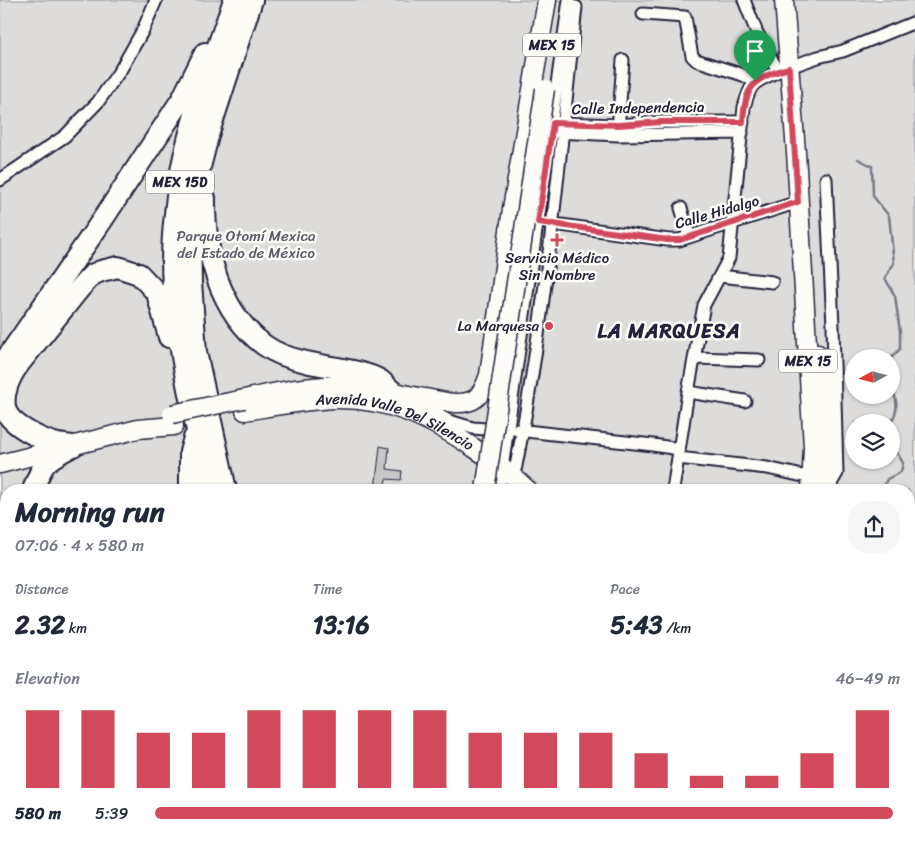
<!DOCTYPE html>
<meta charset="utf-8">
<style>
body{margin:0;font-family:Sriracha,sans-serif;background:#f6f6f7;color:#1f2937;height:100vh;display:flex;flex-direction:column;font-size:19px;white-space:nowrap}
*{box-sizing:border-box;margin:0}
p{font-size:16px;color:#747a83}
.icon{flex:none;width:28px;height:28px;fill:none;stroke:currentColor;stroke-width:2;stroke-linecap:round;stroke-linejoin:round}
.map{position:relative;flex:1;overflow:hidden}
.sheet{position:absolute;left:0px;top:484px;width:915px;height:359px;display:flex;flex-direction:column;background:#fff;border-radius:20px 20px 0 0;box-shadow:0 1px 4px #0004}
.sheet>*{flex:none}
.needle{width:32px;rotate:263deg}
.tools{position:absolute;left:845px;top:349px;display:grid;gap:10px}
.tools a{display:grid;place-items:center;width:55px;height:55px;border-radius:50%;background:#fff;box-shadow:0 1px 4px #0004;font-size:25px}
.pin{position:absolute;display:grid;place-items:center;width:42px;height:42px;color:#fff;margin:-51px -21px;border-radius:50% 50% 50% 0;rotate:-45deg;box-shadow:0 0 5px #0007}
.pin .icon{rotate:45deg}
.round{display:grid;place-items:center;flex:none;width:52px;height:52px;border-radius:20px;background:#f6f6f7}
.head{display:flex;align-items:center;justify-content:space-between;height:85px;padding:0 15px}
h1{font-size:28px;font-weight:700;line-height:38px}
.metrics{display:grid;grid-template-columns:repeat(3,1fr);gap:8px;height:85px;padding:5px 15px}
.metrics div{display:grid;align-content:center}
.metrics b{font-size:25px;font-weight:700}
.metrics small{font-size:14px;font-weight:400}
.metrics p{font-size:14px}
.chart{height:140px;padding:10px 15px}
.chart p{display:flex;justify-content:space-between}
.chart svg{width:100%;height:90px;margin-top:5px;stroke:#d1495b;stroke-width:6}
ul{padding:0 15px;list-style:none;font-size:16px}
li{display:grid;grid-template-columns:80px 60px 1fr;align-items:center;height:38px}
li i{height:12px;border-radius:6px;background:#d1495b}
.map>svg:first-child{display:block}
</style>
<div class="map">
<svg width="915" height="842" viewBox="0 0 915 842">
<rect width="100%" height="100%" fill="#fdfcf7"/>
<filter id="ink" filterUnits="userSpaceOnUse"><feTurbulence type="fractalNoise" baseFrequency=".02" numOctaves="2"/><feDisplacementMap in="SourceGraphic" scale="10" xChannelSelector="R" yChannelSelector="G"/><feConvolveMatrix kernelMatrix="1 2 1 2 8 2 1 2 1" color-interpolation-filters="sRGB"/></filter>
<g filter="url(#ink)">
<path fill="#dddcdb" stroke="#807f8b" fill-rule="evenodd" d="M0,0H915V842H0ZM854,358H891V395H854ZM854,422H891V460H854ZM6,490H909V836H6Z"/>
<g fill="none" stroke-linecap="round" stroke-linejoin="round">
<path stroke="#787885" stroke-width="2.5" d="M858,159L872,166L873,196L889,216L894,263L885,278L895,296L900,332V349L891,358
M891,422C900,409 896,398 891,384
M882,490L887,479L901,472L903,463L891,442
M909,674L915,680"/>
</g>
<path fill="#c6c6c8" stroke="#22223b" d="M380,446L389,448L387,469L402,471L401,480L386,479L384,490H375Z"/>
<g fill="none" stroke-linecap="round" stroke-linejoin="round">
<g stroke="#22223b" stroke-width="15">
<path id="street" d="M643,14L685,17L692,56L696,60L743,75L755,81
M784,69L818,57L843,51L915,22
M557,123L618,125L663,122H743
M618,131L623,60
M556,132L618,135L742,133
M826,179L833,326L837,473L829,487
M0,180L65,136L98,102L121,69L143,30L156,0
M681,208L689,236
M547,223L668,240H679L798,202
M720,276L772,282
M695,358L759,360
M688,392L745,401
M412,400L449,421L473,428L499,430
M517,430L653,445L679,449
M678,458L767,468L803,476
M514,476C545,322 559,164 576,7
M499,490L569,0
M673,490L688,392L704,305L729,258L744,107C752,79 753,84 778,71L757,33L744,0
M0,771L6,789
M909,811L915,817
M24,836V842
M195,836L196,842
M324,836L336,842
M735,836L739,841
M417,842L425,836
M447,842L448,836
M591,842L594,836"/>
</g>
<g stroke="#22223b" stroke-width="19">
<path id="secondary" d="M889,836L895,842"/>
</g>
<g stroke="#22223b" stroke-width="21">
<g id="primary">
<path d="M784,0L796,152L813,447L811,490"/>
<path d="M818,354L826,417L828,490"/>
<path d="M244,399C285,390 326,382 368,387C387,389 405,395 424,398C439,400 459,407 473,400C482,395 486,384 489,375L512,209L547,0"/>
<path id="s1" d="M245,411C275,406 306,400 336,399C389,398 431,419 474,448C493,460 511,474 528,490"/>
<path d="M0,464L138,429L174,426"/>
<path d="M435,842V836"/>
<path d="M644,842L648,836"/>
<path d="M660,842L665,836"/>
</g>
</g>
<g stroke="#22223b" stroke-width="24">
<path id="highway" d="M205,198C204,251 219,311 264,345C275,353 292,359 306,362C326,367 363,370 380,380C384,383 387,387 391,390
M0,368L101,222L182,99L205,53
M73,446C67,445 60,445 54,443C40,439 11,425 6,411C1,395 10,376 19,364L80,288L92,275L101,271L118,267L139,274L157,293L169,337
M33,490C44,460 45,461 73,446
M190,490V452L194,438
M211,490C195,423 178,354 173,284C170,250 175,204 181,171C192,113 215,56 234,0
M226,490L196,352L191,282L190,230L197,179L209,132L252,0
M0,523L6,527
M286,836L287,842
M303,836L304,842"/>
</g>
<use href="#street" stroke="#fdfcf7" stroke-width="11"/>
<use href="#secondary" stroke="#fdfcf7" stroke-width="15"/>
<use href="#primary" stroke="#fdfcf7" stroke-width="18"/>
<use href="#highway" stroke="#fdfcf7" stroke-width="20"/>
<g stroke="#22223b" stroke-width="21" stroke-linecap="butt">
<path id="primary-bridge" d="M172,414L244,399
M485,490L545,89"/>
</g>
<use href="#primary-bridge" stroke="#fdfcf7" stroke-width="18"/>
</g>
</g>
<g fill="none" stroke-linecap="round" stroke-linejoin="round" filter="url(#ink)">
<g stroke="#fff" stroke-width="10">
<path id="route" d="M789,68L798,202L680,240H668L538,222L553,123L618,125L662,122H743C745,85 754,78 789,68Z"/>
</g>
<use href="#route" stroke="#d1495b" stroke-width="6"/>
</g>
<g fill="#d1495b" stroke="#fdfcf7" stroke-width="2">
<path d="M554.5 232.5h5v5h5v5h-5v5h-5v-5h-5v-5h5z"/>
<circle cx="549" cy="326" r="5"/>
</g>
<g text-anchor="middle" stroke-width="5" stroke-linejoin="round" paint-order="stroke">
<g fill="#fdfcf7" stroke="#646373" stroke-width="1">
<rect x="523" y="33.5" width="58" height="23" rx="4"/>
<rect x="146" y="170.5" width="68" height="23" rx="4"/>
<rect x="779" y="349.5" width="58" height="23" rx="4"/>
</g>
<g font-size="14" font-weight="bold" fill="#22223b">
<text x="552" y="50">MEX 15</text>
<text x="180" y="187">MEX 15D</text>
<text x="808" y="366">MEX 15</text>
</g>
<g font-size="15" fill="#22223b" stroke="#fdfcf7">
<text transform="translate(638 108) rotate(-1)" y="5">Calle Independencia</text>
<text transform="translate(717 212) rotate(-16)" y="5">Calle Hidalgo</text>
<text dy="5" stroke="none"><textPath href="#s1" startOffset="155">Avenida Valle Del Silencio</textPath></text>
</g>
<g font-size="15" fill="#5a5a6b" stroke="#fdfcf7">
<text x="246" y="241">Parque Otomí Mexica<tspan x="246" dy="17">del Estado de México</tspan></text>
</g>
<g font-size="15" fill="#22223b" stroke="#fdfcf7">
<text x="557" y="263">Servicio Médico<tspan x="557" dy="17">Sin Nombre</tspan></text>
<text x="539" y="331" text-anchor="end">La Marquesa</text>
</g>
<g font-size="20" font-weight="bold" letter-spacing="1" fill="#22223b" stroke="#fdfcf7">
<text x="669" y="338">LA MARQUESA</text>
</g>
</g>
</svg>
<div class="tools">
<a><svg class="needle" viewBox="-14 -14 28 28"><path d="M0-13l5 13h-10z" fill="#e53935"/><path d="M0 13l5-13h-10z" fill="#747a83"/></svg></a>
<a><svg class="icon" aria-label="layers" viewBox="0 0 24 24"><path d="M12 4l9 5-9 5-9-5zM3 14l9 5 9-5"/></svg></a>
</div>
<div class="pin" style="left:755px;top:81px;background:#1e9e55"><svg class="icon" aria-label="arrive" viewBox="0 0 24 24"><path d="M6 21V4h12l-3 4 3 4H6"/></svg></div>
<section class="sheet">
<div class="head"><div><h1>Morning run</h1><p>07:06 · 4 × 580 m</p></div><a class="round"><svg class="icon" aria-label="share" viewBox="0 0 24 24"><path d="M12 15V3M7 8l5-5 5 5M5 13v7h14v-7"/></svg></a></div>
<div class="metrics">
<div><p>Distance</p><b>2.32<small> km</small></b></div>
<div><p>Time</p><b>13:16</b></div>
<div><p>Pace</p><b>5:43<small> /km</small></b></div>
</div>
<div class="chart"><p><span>Elevation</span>46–49 m</p>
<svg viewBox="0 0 160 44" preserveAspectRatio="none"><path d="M5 44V6M15 44V6M25 44V17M35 44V17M45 44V6M55 44V6M65 44V6M75 44V6M85 44V17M95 44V17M105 44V17M115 44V27M125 44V38M135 44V38M145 44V27M155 44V6"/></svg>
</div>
<ul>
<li><b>580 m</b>5:39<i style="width:99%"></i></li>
</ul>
</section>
</div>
